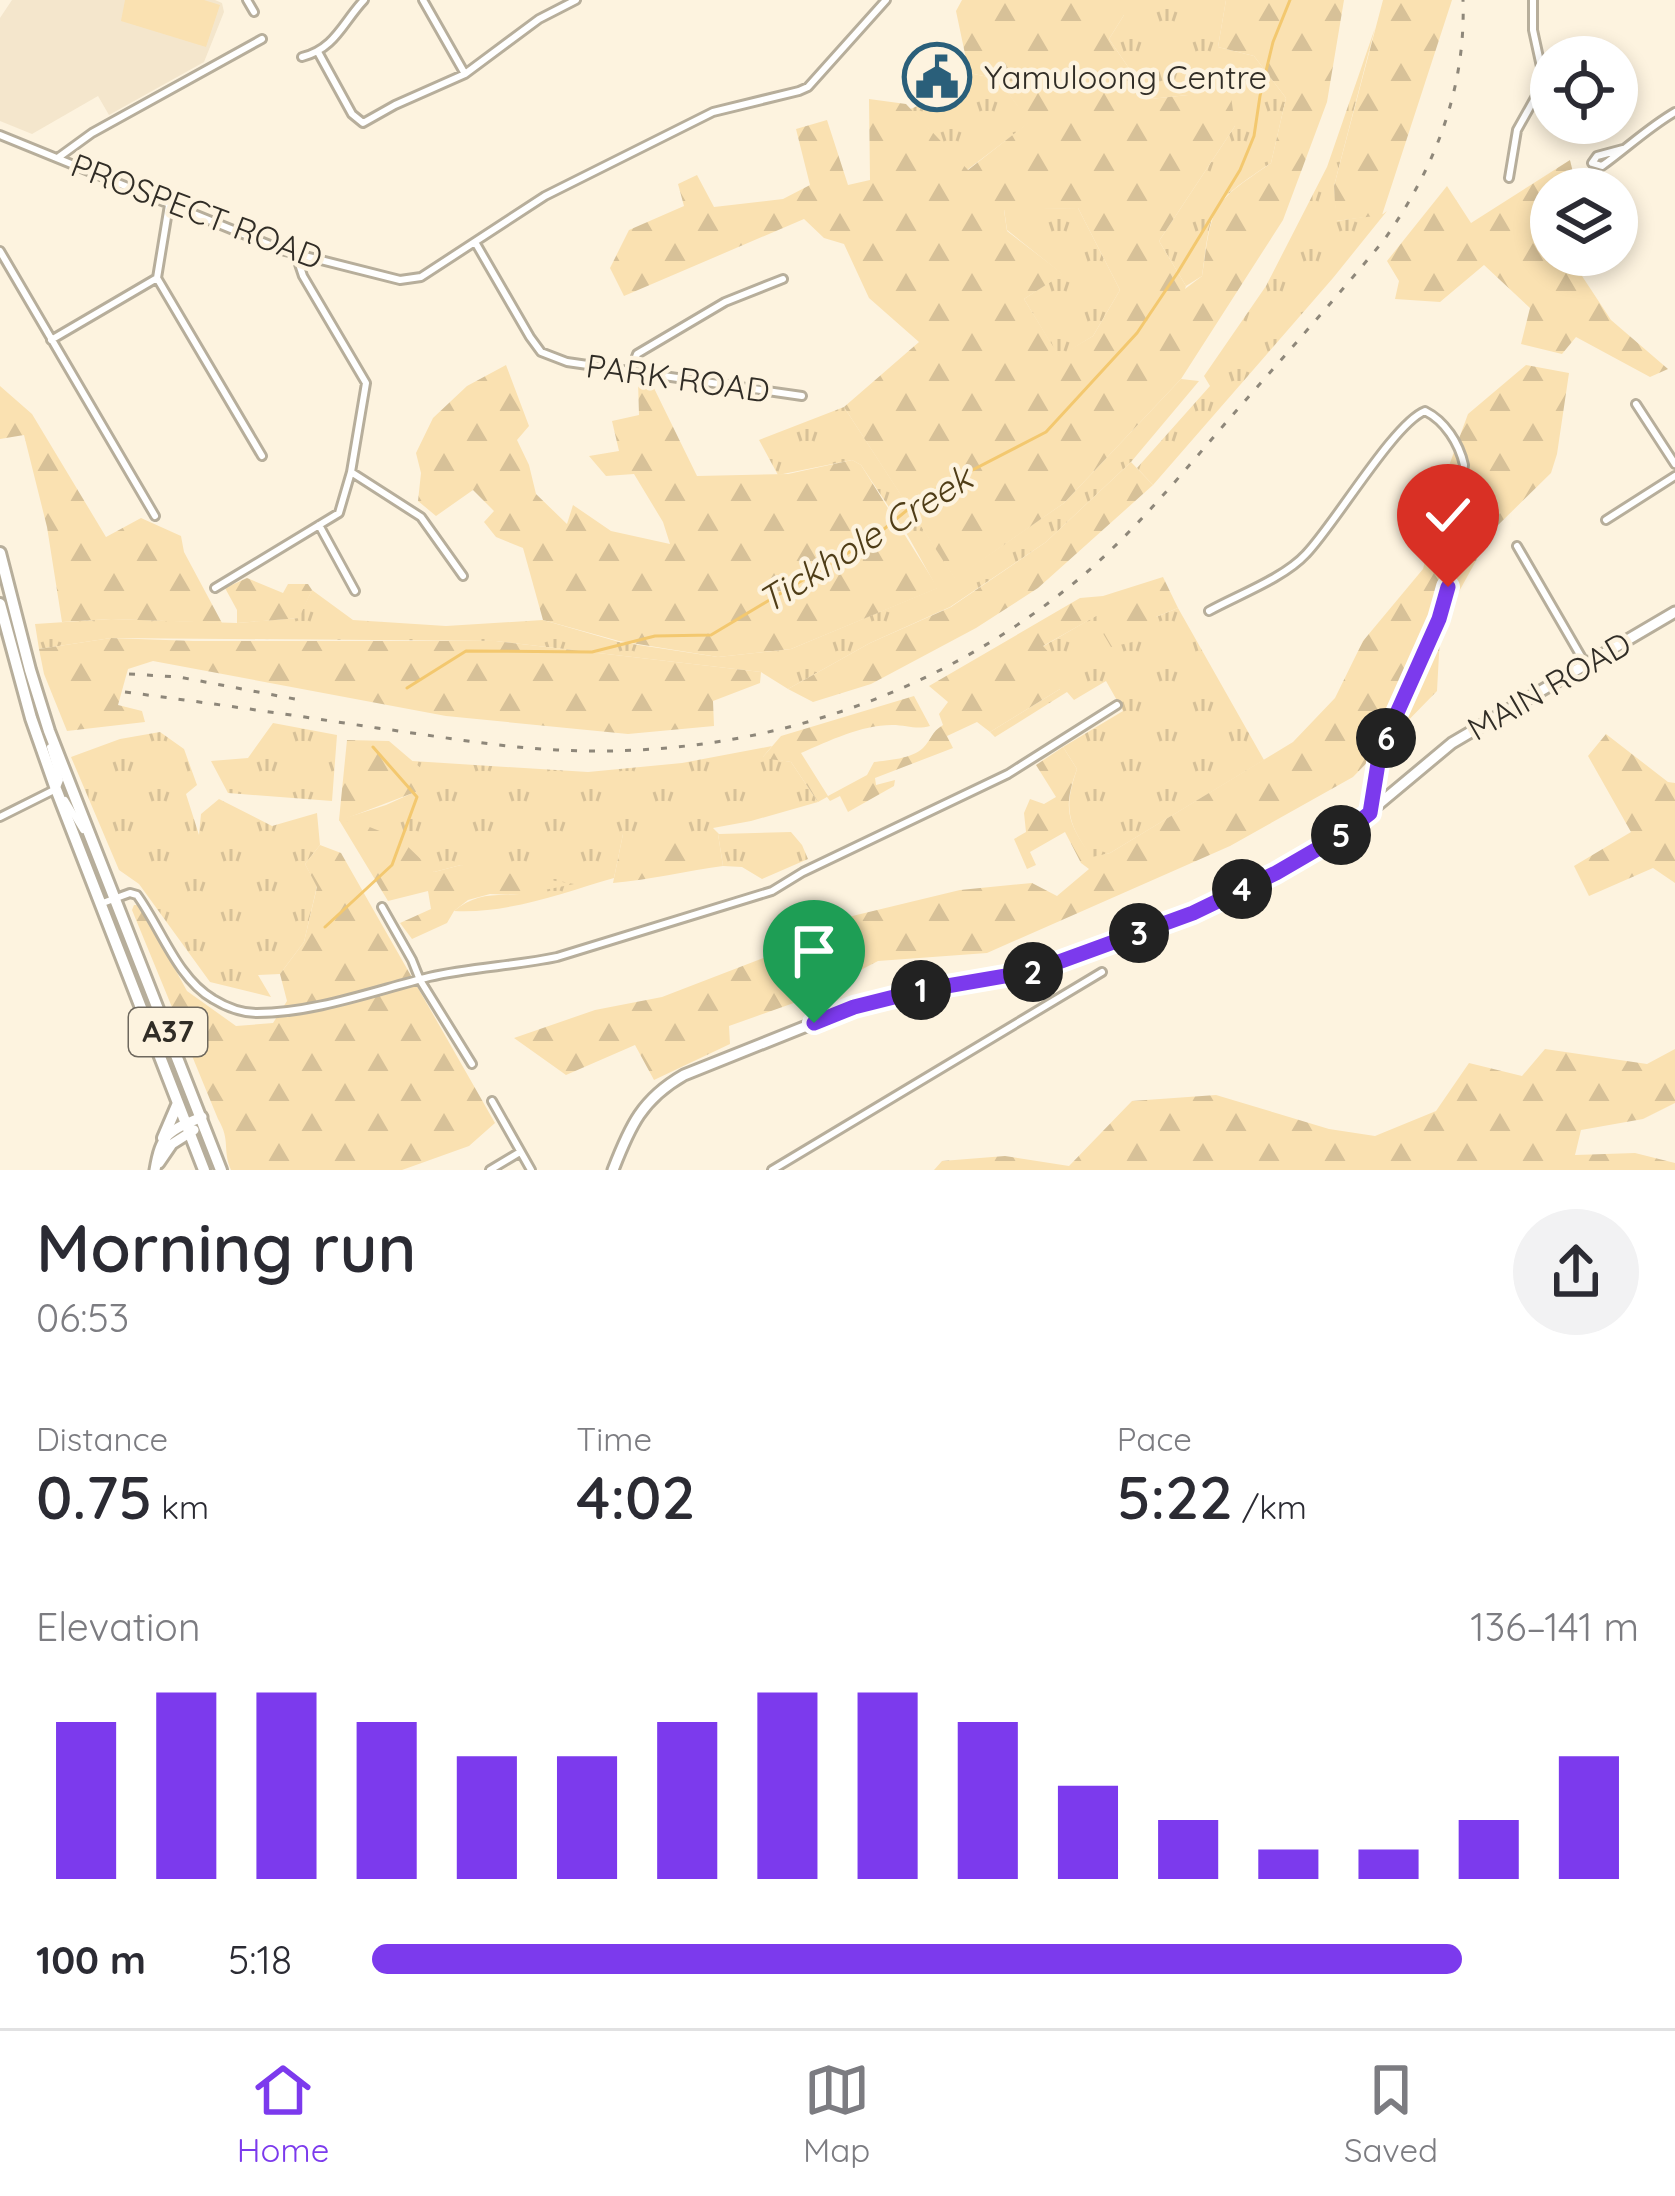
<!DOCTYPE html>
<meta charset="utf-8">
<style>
body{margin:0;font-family:Quicksand,sans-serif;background:#f2f2f3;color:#2b2b33;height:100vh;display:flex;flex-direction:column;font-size:45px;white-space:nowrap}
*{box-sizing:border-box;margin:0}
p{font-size:39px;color:#7c7c81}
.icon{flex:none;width:66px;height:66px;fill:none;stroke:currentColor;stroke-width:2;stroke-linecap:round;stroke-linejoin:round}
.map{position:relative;height:1170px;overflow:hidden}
.panel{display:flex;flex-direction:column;background:#fff;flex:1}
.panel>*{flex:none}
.controls{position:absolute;left:1530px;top:36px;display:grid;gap:24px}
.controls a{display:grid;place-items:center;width:108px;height:108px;border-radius:50%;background:#fff;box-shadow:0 6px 18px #0003;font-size:60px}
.pin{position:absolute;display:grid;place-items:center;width:102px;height:102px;color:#fff;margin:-123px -51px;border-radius:50% 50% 50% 0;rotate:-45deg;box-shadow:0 0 12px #0007}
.pin .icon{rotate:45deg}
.km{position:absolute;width:60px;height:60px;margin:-30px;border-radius:50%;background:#222;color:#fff;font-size:33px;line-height:60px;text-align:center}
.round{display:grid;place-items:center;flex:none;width:126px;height:126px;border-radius:63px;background:#f2f2f3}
.headline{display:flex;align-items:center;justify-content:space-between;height:204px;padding:0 36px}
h1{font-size:66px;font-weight:600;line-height:90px}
.metrics{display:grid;grid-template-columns:repeat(3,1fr);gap:18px;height:204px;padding:12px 36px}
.metrics div{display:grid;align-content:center}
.metrics b{font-size:60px;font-weight:600}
.metrics small{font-size:33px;font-weight:400}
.metrics p{font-size:33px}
.chart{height:336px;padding:24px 36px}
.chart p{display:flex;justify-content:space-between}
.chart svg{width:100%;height:216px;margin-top:12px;stroke:#7c3aed;stroke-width:6}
ul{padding:0 36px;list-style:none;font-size:39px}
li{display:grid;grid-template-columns:192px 144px 1fr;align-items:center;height:90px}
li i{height:30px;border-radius:15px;background:#7c3aed}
.menu{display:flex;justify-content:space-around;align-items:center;height:168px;border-top:3px solid #e1e1e2;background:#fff;font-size:33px;color:#7c7c81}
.menu a{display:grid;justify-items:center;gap:6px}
.menu .current{color:#7c3aed}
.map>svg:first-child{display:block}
</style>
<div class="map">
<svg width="1675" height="1170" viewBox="0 0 1675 1170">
<defs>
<pattern id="grass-tufts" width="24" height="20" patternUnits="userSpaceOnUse" patternTransform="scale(3)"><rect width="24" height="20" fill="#fae1b1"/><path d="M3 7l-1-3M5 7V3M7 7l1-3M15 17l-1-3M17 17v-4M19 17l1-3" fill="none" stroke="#d7c198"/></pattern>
<pattern id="forest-firs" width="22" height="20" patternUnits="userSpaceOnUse" patternTransform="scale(3)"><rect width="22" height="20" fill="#fae1b1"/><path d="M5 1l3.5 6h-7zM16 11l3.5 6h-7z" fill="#d7c198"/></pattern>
</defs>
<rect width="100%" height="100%" fill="#fdf3df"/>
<path fill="#f4e6cc" d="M12,0H215L222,3L224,12L204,62L109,115L98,96L32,134L0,121V18Z"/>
<path fill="url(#grass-tufts)" d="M1124,0H1226L1218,47L1254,56L1286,98L1271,163C1210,204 1212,203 1202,276L1186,286L1159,241L1235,126L1188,95L1150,99L1109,39L1124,15Z
M1375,28L1334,186L1337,221L1383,214L1387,211L1333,278L1153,485L1137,468L1210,386L1204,376L1266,286L1327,167Z
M969,73L998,79L1030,122L967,170L910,109C930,103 945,79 966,78Z
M1078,208L1120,290L1093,336L1059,357L1024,299L1062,274L1007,230L1004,209Z
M1181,379L1199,381L1131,462L1046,542L950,607L870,643L788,689L761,672L496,641L111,638L39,649L35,624L111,619L237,623L298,618L312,590L353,620L446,626L543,620L619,642L718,657L791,649L937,588L908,536L861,465L852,460L778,475L759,440L844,407L955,578L1064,503Z
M1178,608L1264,760L1110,853L1092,858C1068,823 1063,810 1077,769L1063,747L1123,711L1106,681L1074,700L1067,692L995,737L990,732L1060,689L1042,647L1099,614L1156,617Z
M273,723L337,735L332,801L228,793L211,761L248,758Z
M160,732L184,749L197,785L186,794L199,835L201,814L219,799L272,826L317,813L320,845L305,864L317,886L304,942L280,974L258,975L271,997L210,982L139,884L119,870L71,757L120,739Z
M772,746L763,757L791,762L818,802L751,821L713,828L719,834L791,832L802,845L808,859L762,879L742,867L723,866L718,834H623L614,878C562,893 508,914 454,911C474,894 494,894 520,895L461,865L434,872L339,820L386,805L417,791L422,770L412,761L588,772L682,763Z"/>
<path fill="url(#forest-firs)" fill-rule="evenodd" d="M962,0H1124V15L1109,39L1150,99L1188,95L1231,96L1235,126L1159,241L1186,286L1185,289L1202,276C1213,203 1210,205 1271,163L1286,98L1254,56L1218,47L1226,0H1344L1327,102L1283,220L1181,379L1064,503L955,579L844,407L919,342L869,298L844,244L824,238L804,219L624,296L610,268L629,230L684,206L678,184L697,175L714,207L783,199L810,185L796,129L827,120L848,185L870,180L869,99L906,104L968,170L1029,122L998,79L969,73L956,11ZM1078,208L1120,290L1093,336L1059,356L1024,299L1063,274L1007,231L1004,210Z
M1383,0H1452L1382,215L1336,221L1334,186Z
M1570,160L1577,189H1551V255H1588L1582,276L1611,320L1668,369L1650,377L1576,337L1562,354L1521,344L1530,308L1484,265L1440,302L1395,299L1399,281L1387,261L1447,186L1471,223Z
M506,365L529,426L517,440L529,465L536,494L567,524L573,505L611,531L670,544L663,522L634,474L606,476L589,456L619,451L612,421L639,415L638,381L651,382L697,476L788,474L852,460L861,465L938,588L791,649L718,657L619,641L543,620L523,548L496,537L484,522L494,511L473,490L436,516L418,501L421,473L416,453L433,418L467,386Z
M1526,365L1569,373L1557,454L1551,473L1493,530L1451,606L1440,636L1437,691L1353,777L1230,846L987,953L878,961L805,999L729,1026L730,1044L654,1080L635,1045L566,1075L514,1038L595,1010L662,997L784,950L815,925L960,890L1032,883L1057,896L1089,869L1081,863L1065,832L1030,852L1036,865L1027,869L1014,839L1026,832L1024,813L1030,799L1044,804L1056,797L1036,765L1063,747L1077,769C1062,810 1068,823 1092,857L1110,853L1293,742L1335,698L1363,641L1423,569L1447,471L1468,414Z
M0,386L32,414L106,537L141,518L181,536L184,552L222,623L111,619L62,622L47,527L24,435L0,439Z
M1131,462L1153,485L1038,588L976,628L871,684L813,702L788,689L870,643L951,607L1046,542Z
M1163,577L1178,608L1156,617L1141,640L1111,647L1101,630L1098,615L1043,646L1058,663L1060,689L990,732L977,722L947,736L953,748L875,778L876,785L895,780L894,786L848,812L840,796L830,801L827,797L818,802L791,762L762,758L781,736L914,696L930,726C916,730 907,725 892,725C861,725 829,741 801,753L828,796L867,775L874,762C889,760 911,759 923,748C932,739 931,732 943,725L939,714L948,702L929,686L1080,598L1103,596Z
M247,578L283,593L288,584H308L312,590L299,618L237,623V610L225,588Z
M111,638L193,641H496L761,672L760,683L713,701L714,726L628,734L446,716L153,661L128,669L118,705L142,711L145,722L67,731L44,674L39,649Z
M1606,734L1668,782L1675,783V883L1653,868L1589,896L1574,866L1631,832L1588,756Z
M347,740L389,741L423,770L418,791L342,820L367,826L400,839L434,872L461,865L574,884L520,895L490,894L468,900L454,911L447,923L412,939L400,923L431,909L428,891L388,901L339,820Z
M623,834H718L723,866C686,871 650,880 613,883Z
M320,845L341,853L495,1123L469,1146L402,1170H231C222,1149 231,1141 218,1119L132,910L134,905H140L187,991L236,1026L273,1023L287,1001L280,974L304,942L317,887L305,864Z
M1545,1049L1647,1064L1675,1049V1103L1643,1119L1581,1130L1575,1155L1635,1153L1675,1163V1170H934L942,1161L1005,1156L1069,1166L1132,1101L1216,1095L1329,1129L1375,1136L1436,1111L1469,1063L1522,1076Z"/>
<path fill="#fae1b1" d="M125,0H204L220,5L206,47L121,21Z"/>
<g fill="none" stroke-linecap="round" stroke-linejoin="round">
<path stroke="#f3c86f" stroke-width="3" d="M407,688L466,651L592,652L655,636L711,635L873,538L928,493L1046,432L1137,333L1178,272L1240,170L1254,136L1260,96L1273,42L1290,0
M325,927L392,865L417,797L373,747"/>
<g stroke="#b7ae9b" stroke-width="12">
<path id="street" d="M247,0L254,12
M423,0L465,74
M318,52L352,114L363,123L395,105L465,74L539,19L576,0
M302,57C335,49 343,22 364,0
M0,135L285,251L400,280L421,277L545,196L713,112L799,91L808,87L886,0
M1623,149L1597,156L1592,163L1602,166C1627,148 1649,127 1675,112
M59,157L92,133L262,39
M1509,178L1517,130L1540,89L1543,76L1533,30V0
M475,242L530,337L541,352L567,362L802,396
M0,251L155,516
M157,278L262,456
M157,278L169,205
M51,340L157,278
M631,370L637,354L725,302L783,279
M1636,404L1675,464
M351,472L421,517L463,576
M1606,520L1675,476
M319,525L355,591
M1517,546L1586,665
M215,588L339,513L351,472L366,383L303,276L296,255
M1209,611C1238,595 1284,578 1306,554C1335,524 1394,423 1425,411C1445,421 1459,443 1464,465L1448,587L1439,619L1380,751L1371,809
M50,747L60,780L58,785
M65,800L83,830
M0,817L56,789
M100,904L130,893L137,895C161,928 177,978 213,999C226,1007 242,1013 257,1013C314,1013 373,991 429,977C471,967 515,966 557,957L772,891L803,872L1008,774L1117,705
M382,907L412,960L420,980L472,1064
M492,1101L531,1170
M490,1170L520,1152
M772,1170L1102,972"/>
</g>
<g stroke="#b7ae9b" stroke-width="15">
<path id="secondary" d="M159,1163L172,1144L194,1130
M155,1170C161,1134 168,1131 202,1117
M613,1170C630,1126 642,1099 684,1075L854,1007L918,991L1034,971L1193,913L1276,873L1343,834L1452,743L1675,612"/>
</g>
<g stroke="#b7ae9b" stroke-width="16">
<path id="highway" d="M0,553L30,670L49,731L221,1170
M0,604L31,718L56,789L204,1170
M163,1138L178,1103"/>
</g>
<use href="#street" stroke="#fff" stroke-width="6"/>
<use href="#secondary" stroke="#fff" stroke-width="9"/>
<use href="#highway" stroke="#fff" stroke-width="10"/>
<path stroke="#8e877a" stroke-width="3" stroke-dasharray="6 12" stroke-linecap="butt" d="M129,674L179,677L300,700
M125,692C209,703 293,715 377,728C437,736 497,747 557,750C751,760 940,698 1087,572C1137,528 1180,476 1223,426C1277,364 1332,303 1384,240C1435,168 1466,89 1463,0"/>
</g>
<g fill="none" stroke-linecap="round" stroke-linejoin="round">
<g stroke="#fff" stroke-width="24">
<path id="route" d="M814,1023L854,1007L918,991L1034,971L1193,913L1276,873L1343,834L1370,813L1380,751L1439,619L1448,587"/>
</g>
<use href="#route" stroke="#7c3aed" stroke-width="15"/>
</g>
<defs>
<g id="civic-ring" transform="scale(3.45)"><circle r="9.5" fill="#fdf3df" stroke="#2a5f7a" stroke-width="1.5"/><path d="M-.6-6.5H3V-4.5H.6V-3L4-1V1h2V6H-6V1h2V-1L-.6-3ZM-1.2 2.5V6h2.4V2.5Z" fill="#2a5f7a"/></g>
</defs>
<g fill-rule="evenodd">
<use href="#civic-ring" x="937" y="77"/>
</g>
<g text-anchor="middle" stroke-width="9" stroke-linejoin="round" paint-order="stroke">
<rect fill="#fdf3df" stroke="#6e685e" stroke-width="3" x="129" y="1008" width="78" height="48" rx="9"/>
<g font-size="30" font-weight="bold" fill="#312d26">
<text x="168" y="1042">A37</text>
</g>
<g font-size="33" fill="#312d26" stroke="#fdf3df" text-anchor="start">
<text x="984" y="89">Yamuloong Centre</text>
</g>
<g font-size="33" fill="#312d26" stroke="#fdf3df">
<text transform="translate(197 211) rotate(21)" y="12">PROSPECT ROAD</text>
<text transform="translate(678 378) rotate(8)" y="12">PARK ROAD</text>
<text transform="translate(1549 686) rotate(-30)" y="12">MAIN ROAD</text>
</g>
<g font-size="36" font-style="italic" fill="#4f3d17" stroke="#fdf3df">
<text transform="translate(865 539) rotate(-32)" y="13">Tickhole Creek</text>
</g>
</g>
</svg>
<div class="controls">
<a><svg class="icon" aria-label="locate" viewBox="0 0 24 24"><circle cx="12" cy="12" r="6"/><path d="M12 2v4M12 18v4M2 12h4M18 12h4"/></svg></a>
<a><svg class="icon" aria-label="layers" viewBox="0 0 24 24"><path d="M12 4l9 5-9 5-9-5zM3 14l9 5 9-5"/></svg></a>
</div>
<div class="pin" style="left:814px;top:1023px;background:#1e9e55"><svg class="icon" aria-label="arrive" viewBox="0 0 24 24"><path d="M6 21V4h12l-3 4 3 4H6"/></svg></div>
<div class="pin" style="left:1448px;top:587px;background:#d93025"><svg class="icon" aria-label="check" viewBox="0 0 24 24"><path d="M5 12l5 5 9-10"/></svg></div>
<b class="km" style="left:921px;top:990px">1</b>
<b class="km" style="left:1033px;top:972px">2</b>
<b class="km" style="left:1139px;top:933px">3</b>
<b class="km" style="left:1242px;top:889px">4</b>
<b class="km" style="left:1341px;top:835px">5</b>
<b class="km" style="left:1386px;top:738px">6</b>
</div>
<section class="panel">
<div class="headline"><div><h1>Morning run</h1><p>06:53</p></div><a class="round"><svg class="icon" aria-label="share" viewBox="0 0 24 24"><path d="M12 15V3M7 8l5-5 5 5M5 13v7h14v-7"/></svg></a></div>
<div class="metrics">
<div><p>Distance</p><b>0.75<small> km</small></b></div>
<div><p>Time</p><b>4:02</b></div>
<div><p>Pace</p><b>5:22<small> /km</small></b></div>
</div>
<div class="chart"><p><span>Elevation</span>136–141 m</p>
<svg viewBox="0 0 160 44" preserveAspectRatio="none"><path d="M5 44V12M15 44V6M25 44V6M35 44V12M45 44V19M55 44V19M65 44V12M75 44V6M85 44V6M95 44V12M105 44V25M115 44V32M125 44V38M135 44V38M145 44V32M155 44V19"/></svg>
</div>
<ul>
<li><b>100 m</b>5:18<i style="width:86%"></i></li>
</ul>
</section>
<nav class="menu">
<a class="current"><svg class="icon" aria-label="home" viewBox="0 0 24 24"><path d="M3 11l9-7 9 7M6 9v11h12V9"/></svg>Home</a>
<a><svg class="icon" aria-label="map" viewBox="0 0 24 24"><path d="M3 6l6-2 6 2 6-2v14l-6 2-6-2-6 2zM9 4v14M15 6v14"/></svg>Map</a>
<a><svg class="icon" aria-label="saved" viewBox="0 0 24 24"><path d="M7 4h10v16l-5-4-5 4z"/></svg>Saved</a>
</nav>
